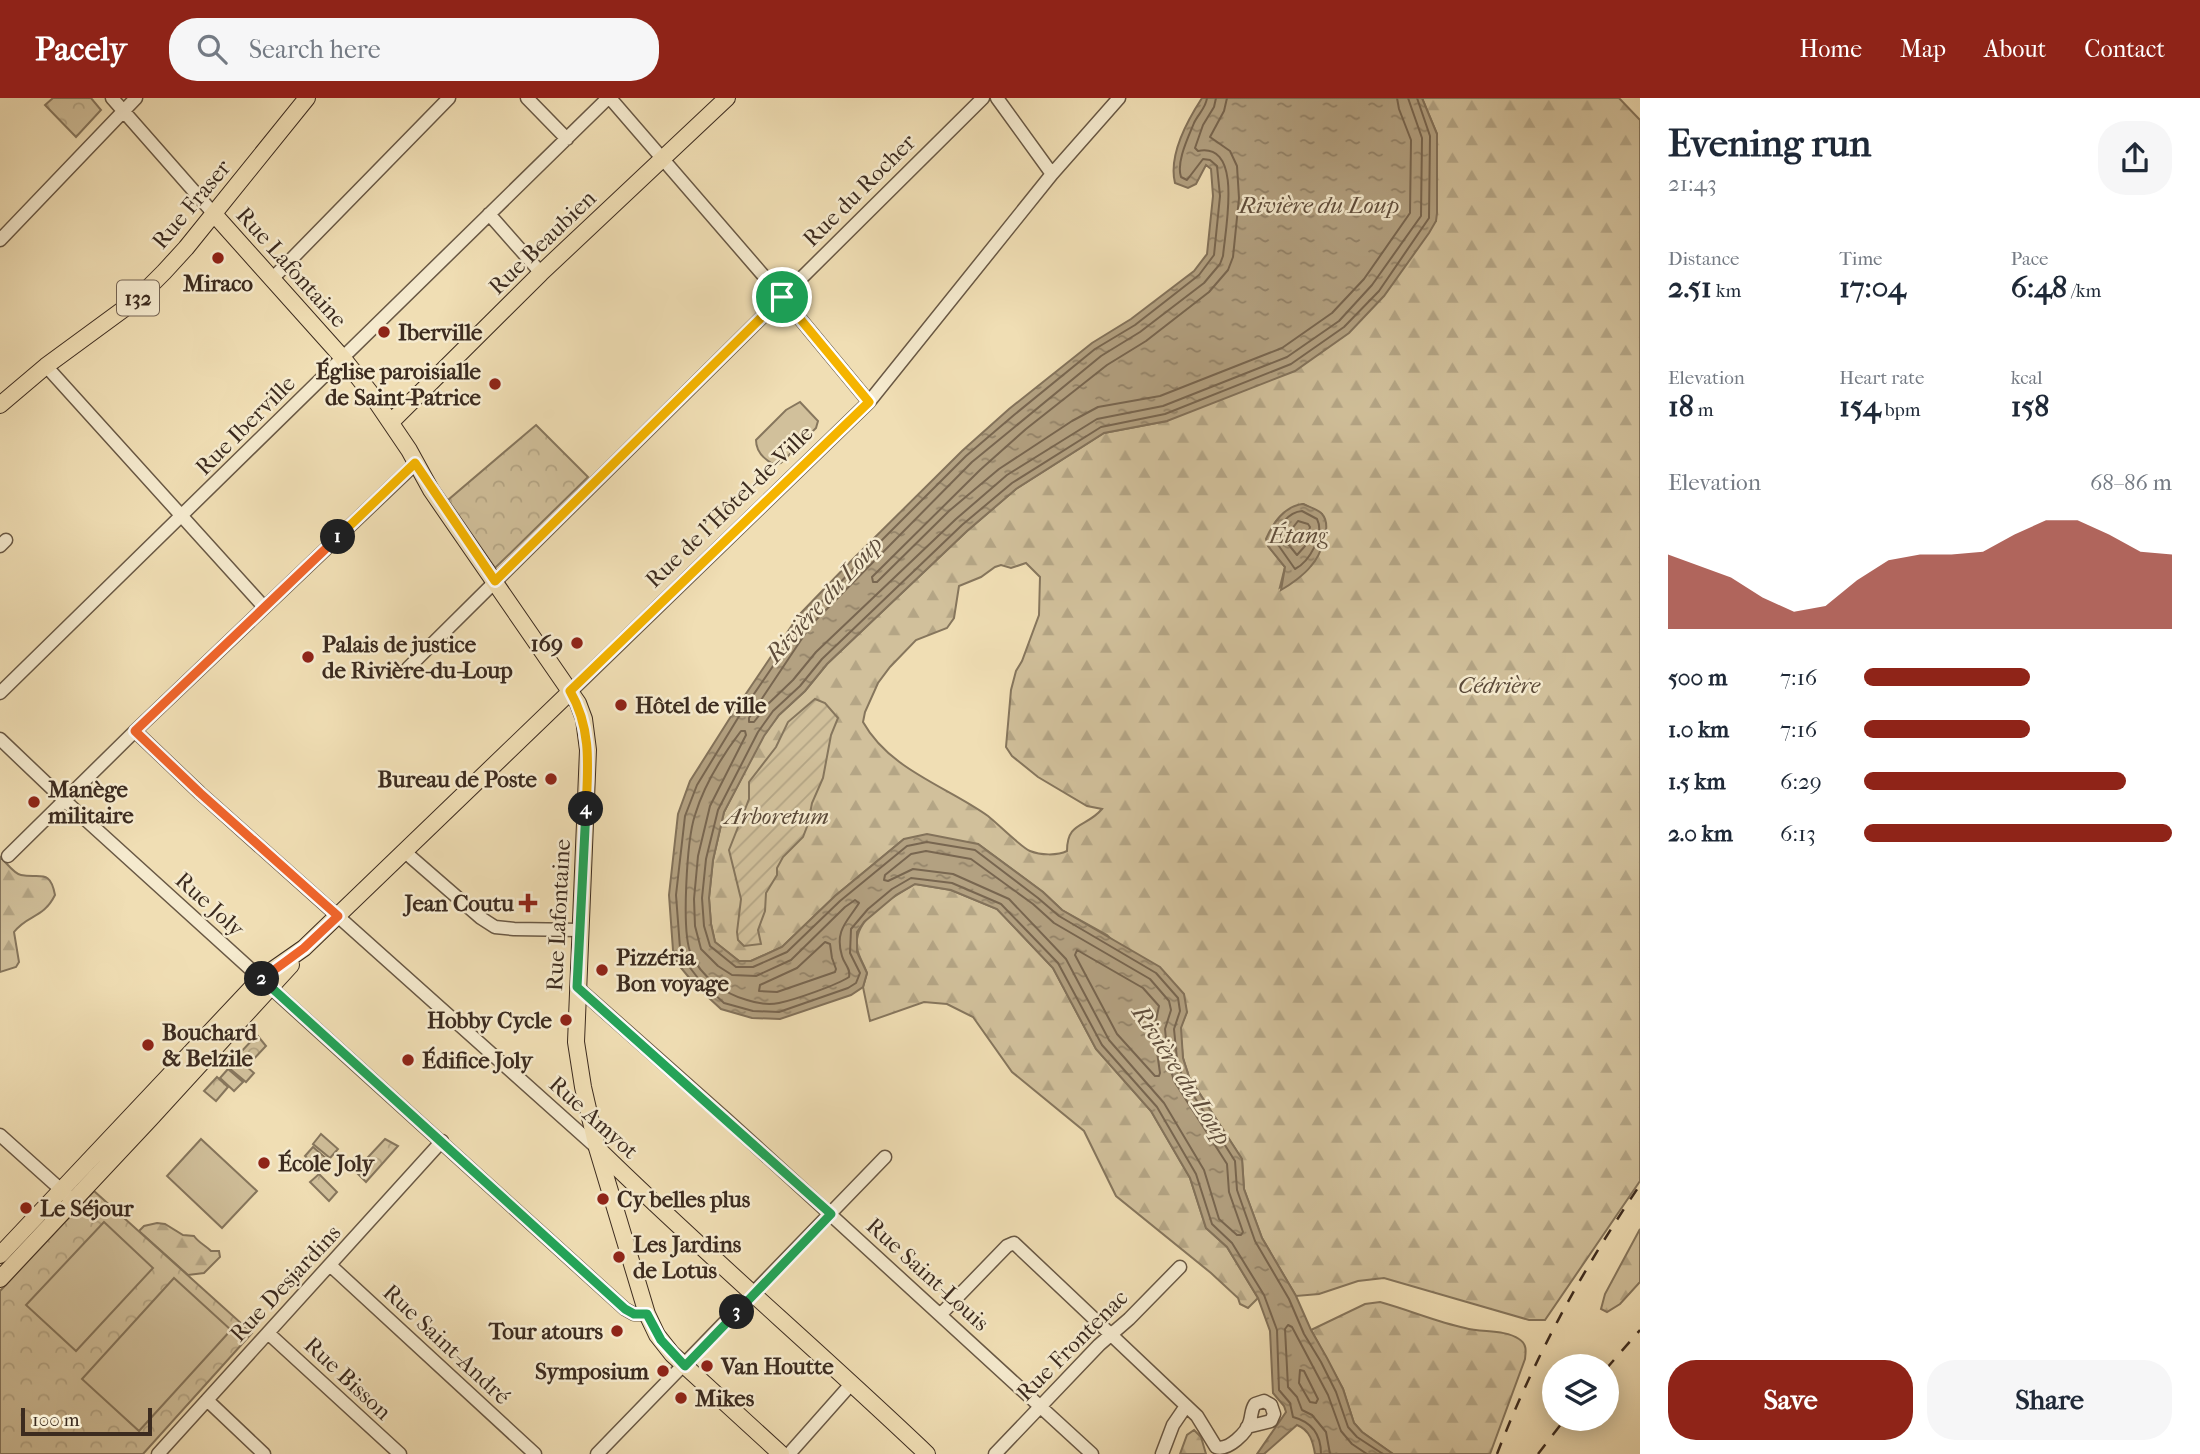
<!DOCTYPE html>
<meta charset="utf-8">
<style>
body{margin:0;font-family:"IM FELL French Canon",serif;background:#f6f6f7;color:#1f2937;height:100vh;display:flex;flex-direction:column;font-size:26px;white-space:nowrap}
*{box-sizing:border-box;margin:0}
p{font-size:23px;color:#747a83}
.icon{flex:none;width:38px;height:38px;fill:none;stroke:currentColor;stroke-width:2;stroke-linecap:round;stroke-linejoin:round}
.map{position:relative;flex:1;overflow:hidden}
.panel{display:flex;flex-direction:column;background:#fff;width:560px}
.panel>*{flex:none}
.buttons{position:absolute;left:1542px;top:1256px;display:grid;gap:14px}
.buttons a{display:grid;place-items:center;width:77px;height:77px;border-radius:50%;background:#fff;box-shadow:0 4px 18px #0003;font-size:35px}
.scale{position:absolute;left:21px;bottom:18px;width:131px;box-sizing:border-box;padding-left:7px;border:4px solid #3c2b1f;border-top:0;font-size:19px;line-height:24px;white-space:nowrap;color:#3c2b1f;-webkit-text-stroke:5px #f5eace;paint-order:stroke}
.pin{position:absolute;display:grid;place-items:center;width:60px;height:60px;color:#fff;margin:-30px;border:4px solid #fff;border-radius:50%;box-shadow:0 2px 7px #0007}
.km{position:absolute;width:35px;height:35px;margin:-18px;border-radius:50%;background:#222;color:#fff;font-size:19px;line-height:35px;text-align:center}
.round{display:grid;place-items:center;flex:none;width:74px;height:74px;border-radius:28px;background:#f6f6f7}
.summary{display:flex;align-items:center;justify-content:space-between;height:119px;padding:0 28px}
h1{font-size:38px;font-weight:700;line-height:52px}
.stats{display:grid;grid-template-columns:repeat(3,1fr);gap:10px;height:119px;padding:7px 28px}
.stats div{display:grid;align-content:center}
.stats b{font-size:30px;font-weight:700}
.stats small{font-size:19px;font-weight:400}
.stats p{font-size:19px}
.chart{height:196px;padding:14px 28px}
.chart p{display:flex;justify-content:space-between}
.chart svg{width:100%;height:126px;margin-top:7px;fill:#8f2418;opacity:.7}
.cta{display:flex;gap:14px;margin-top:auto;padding:14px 28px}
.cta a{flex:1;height:80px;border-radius:28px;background:#8f2418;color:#fff;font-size:28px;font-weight:700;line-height:80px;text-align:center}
.cta a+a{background:#f6f6f7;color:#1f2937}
ul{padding:0 28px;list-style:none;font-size:23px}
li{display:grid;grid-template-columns:112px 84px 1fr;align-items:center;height:52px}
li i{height:18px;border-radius:9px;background:#8f2418}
header{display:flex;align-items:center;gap:42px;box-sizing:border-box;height:98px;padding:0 35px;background:#8f2418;color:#fff}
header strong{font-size:33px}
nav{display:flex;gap:38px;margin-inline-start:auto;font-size:24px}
.search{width:490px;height:63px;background:#f6f6f7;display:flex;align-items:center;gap:18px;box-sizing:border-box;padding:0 24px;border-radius:28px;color:#747a83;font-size:26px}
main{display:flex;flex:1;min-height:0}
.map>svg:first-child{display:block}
</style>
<header>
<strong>Pacely</strong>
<div class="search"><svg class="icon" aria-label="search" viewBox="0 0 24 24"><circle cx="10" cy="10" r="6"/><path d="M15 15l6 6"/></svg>Search here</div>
<nav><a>Home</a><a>Map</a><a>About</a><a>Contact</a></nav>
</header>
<main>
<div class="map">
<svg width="1640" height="1356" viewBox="0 0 1640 1356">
<defs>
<pattern id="forest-firs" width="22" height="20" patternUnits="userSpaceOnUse" patternTransform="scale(1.75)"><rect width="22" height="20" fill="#d1c09b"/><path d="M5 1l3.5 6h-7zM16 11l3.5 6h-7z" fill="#b4a585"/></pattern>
<pattern id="park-crowns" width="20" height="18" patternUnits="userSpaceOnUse" patternTransform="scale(1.75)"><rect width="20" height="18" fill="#d1c09b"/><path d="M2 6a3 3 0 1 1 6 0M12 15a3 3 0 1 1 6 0" fill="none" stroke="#b4a585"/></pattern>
<pattern id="garden-furrows" width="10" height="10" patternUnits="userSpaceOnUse" patternTransform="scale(1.75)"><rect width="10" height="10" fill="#d1c09b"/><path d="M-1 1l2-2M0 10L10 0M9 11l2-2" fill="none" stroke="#b4a585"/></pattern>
<pattern id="water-ripples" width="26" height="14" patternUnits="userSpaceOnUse" patternTransform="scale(1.75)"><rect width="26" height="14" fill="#b3a181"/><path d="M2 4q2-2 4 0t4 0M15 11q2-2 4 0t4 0" fill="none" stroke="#938369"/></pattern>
</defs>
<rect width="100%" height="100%" fill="#f0deb4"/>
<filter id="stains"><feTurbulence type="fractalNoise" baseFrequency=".00286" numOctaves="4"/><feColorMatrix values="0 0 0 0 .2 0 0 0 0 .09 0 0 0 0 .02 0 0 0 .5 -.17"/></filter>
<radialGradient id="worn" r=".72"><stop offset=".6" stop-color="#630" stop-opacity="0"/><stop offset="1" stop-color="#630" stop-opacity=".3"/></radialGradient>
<path fill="url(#forest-firs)" stroke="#86765d" stroke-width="2" fill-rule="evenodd" d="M1422,0H1619L1640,22V1083L1545,1222H1529L1384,1180L1358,1183L1319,1196L1296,1198L1262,1140L1244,1091L1242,1061L1189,979L1183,960L1180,930L1187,914L1107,837L1062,812L1043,794L978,746L904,741L835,798L782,849L751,863H739L715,844L711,826L709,800L713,762L724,714L763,638L779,617L805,593L827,566L967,433L1016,391L1104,335L1167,323L1436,123L1437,36ZM1303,406L1322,416C1332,453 1305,467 1280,489L1285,469L1268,448C1271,423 1280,414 1303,406ZM1026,465L1040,479L1039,517L1022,563L1016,573L1011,592L1006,649L1012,658L1038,679L1087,708L1102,711C1086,730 1067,723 1067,753C1057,758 1040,757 1030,753C1022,750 997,725 988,718C946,688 890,672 863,624L865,614L878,585L890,569L916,542L947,530L954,520L959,488L981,479L995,469L1001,467L1011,470Z
M0,759C6,764 14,776 21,777C40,781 50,770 55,797C43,821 28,816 14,834L19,864L16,869L0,874Z
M915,786L951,792L997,811L1053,870L1096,951L1151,1013L1190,1080L1206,1130L1227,1149L1258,1200L1248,1210L1240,1206L1238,1200L1211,1175L1116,1098L1084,1033L1012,974L973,919L947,906L924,904L870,923L863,889L867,875C864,866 858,858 857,849C853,820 893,799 915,786Z
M157,1125L165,1126L183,1137L194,1138C199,1145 205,1147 211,1153H219L220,1159L204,1175L188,1177L139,1133L144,1128Z
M1640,1131V1184L1620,1206L1607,1214L1601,1211L1605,1196Z
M1380,1204C1409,1212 1437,1224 1465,1230C1482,1235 1504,1231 1519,1241C1527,1246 1526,1253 1525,1261L1490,1356H1393L1362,1334L1354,1325L1343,1291L1311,1232L1365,1206Z
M1194,1332L1201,1339L1206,1356H1180L1187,1337Z"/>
<path fill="url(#park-crowns)" stroke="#86765d" stroke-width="2" d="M53,0H91L101,12L76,39L45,7Z
M536,327L588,379L495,470L448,402Z
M257,937L266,948L249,966L239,956Z
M217,979L228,989L216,1003L204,993Z
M385,1041L398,1048L366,1084L355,1073Z
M319,1076L337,1094L329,1103L310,1084Z
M94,1093L252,1235L143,1356H0V1193Z"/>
<path fill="url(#garden-furrows)" stroke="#86765d" stroke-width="2" d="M815,601L825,605L838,620L831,637L823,680L812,705L808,726L803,739L783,759L777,770V777L766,795L765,813L758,832L761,846L744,848L738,842L737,834L741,801L729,752L749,701V684L776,649L788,624Z"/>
<path fill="#d1c09b" stroke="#86765d" stroke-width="2" d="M800,304L818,323L816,330L781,365L775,367C765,362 756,354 756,342L786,312Z
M237,960L254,975L246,984L229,970Z
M228,971L243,984L234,993L220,980Z
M321,1036L338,1051L330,1060L313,1046Z
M201,1041L257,1093L222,1130L167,1078Z
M313,1049L328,1062L319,1071L305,1058Z
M104,1124L153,1170L76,1253L26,1207Z
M174,1180L231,1232L139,1333L82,1281Z"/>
<path fill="url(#water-ripples)" stroke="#83725a" stroke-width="2" d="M1202,0H1422L1437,36V115L1436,123L1429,135L1384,198L1349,235L1295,273L1167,323L1104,335L1016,391L967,433L827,566L805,593L779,617L764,638L724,714L713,762L709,800L711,826L715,844L739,863H751L782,849L835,798L904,741L927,736L978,746L1043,794L1062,812L1160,869L1184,896L1187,914L1181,930L1183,960L1189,979L1242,1061L1244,1091L1262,1140L1296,1198L1311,1232L1327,1260L1343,1291L1354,1325L1362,1334L1393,1356H1315C1313,1344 1310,1332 1297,1327L1264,1356H1257L1286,1314L1284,1308L1273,1295L1270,1233L1258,1200L1227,1149L1206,1130L1190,1080L1151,1013L1096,951L1053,870L997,811L951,792L915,786L896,797L864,824L857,834V854L867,875L863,889L851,897L780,921L752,920L721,911L696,888L677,865L673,852L669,797L678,716L690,683L735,612L799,517L853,461L962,353L1009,311L1092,245L1131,221L1194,173L1207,156L1213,98L1211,71L1206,67L1196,86L1188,90L1175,85C1168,57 1187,23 1202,0Z
M1303,406C1309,409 1318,411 1322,416C1333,428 1320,458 1311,468C1304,477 1290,487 1281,492L1285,469L1268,448L1266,441C1273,425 1284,408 1303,406Z"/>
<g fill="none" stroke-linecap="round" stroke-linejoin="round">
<path stroke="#786650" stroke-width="2" d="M1207,0C1206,10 1198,16 1194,25C1188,40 1176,64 1181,79L1187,82L1203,61L1210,62L1217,68L1220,98L1214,157L1199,177L1135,227L1095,251L1014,317L966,358L858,466L805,521L741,615L697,687L685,718L676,797L680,850L684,862L701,884L724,905L753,913L779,914L848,890L856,885L860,875L850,855L851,831L868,811L892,791L911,780L952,785L1001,806L1058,865L1102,947L1157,1009L1196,1076L1212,1126L1232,1145L1264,1197L1277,1232L1279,1292L1290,1305L1293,1319C1312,1324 1321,1337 1321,1356
M1216,0L1214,9L1203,27L1195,50L1198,53C1244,44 1225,132 1223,158L1220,166L1204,185L1140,234L1101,258L972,364L811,527L749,620V624H754L767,607L793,582L816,554L956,421L1007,377L1097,321L1163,308L1287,259L1339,223L1372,187L1421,118L1422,40L1408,0
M1227,0L1224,13L1210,39L1230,53L1237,68L1239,100L1233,159L1228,172L1209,194L1146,243L1107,267L1026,331L980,372L872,479L873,484H877L949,413L999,371L1072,323L1098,309L1160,298L1282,250L1332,215L1364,181L1410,115L1411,42L1399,11L1397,0
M1302,413L1317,421C1325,437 1309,464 1295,471L1274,441C1278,429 1288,414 1302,413Z
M1298,423L1308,426L1310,429L1305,448L1297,457L1284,441Z
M741,633H745L746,637L710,708L698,758L694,801L695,828L701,851L718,868L732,877L756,878L791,862L845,809L855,802L859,805C848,823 834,832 842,858C844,866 851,870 849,879C837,887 794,902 779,905C769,907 756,905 747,902C724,896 701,878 691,856C681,834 687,741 695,717C704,687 722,658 741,633Z
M926,753L971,761L1033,806L1054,825L1150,881L1169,903L1171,912L1165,931L1168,962L1174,983L1227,1066L1229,1094L1243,1134L1241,1137H1237L1219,1121L1204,1072L1164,1005L1109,942L1066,861L1009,801L953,776L913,771L888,783L884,782L885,777L911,756Z
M825,844L830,846L832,860L836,871L835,874L777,894L759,893L760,887L797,870Z
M1077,852L1143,890L1159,908L1154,932L1160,975L1159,978H1155L1117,936L1075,857Z
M1300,1272L1304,1273L1318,1301L1316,1305L1310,1304L1299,1285Z
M1330,1356L1326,1334L1312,1317L1302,1312L1297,1299L1288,1289L1285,1231L1288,1227L1292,1229L1328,1297L1341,1333L1352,1346L1367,1356
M1383,1356L1357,1339L1348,1329L1336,1294L1321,1264L1304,1236L1289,1201L1255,1143L1237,1092L1235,1063L1183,981L1177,961L1174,931L1180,913L1178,900L1156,875L1059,818L1038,800L975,752L927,744L907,748L840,803L787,854L753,869H736L710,848L704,828L702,800L706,761L718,712L758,634L773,613L800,588L822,561L962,427L1012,385L1101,329L1165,316L1291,266L1344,229L1379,193L1429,120L1430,38L1417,0"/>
<g stroke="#695844" stroke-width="15">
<path id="minor" d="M112,0L214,116
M527,0L567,41
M610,0L782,199L869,304
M997,0L1052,76
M489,116L541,175
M0,142L136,0
M272,181L449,0
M46,268L264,509
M0,448L6,442
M408,570L983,0
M571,593L869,304L1052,76L1119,0
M0,595L608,0
M135,633L200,695L597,1050
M0,641L64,702L625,1211L634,1216H647
M405,754L481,820L495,829L514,831L580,832
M8,758L135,633L416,365
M577,889L726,1021L1092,1356
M0,1037L68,1098
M331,1168L535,1356
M941,1216L1007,1148L1014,1145L1197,1318L1216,1349C1228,1353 1247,1335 1250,1323C1252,1316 1251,1312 1255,1306L1264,1303L1271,1307L1274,1316L1271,1323L1247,1329
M268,1235L400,1356
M207,1302L264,1356
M158,1356L442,1043
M597,1356L885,1059
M789,1356L852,1285
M995,1356L1099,1247L1129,1221L1180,1169
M1162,1356L1173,1327L1186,1308"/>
</g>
<g stroke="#3c2b1f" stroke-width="18">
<path id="major" d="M214,116L342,259L369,293L409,352L431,392L578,605L584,621L588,652L576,944L583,989L597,1050L647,1216L657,1237L672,1256L781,1356
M0,307L46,268L136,202L164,174L186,150L307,0
M391,324L541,175L727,0
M598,1051C705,1156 819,1253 927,1356
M0,1157L261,880L304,850L571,593
M0,1181L150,1021L291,867"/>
</g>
<use href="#minor" stroke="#f5eace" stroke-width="12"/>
<use href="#major" stroke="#f0deb4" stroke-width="16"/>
<path stroke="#3c2b1f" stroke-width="2.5" stroke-dasharray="12 12" stroke-linecap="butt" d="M1606,1271L1640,1232
M1497,1356C1534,1260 1582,1172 1640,1087
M1538,1356L1565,1321"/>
</g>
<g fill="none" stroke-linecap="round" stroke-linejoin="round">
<g stroke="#fff" stroke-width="14">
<path id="split-1" d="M338,439L415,365L495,483L782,199"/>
</g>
<g stroke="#fff" stroke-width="14">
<path id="split-2" d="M262,881L304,850L338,818L200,695L135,633L338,439"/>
</g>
<g stroke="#fff" stroke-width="14">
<path id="split-3" d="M262,881L625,1211L634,1216H647L661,1242L685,1268L737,1214"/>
</g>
<g stroke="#fff" stroke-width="14">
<path id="split-4" d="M586,711L577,889L831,1116L737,1214"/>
</g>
<g stroke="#fff" stroke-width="14">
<path id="split-5" d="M586,711C588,669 592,631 570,593L869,304L782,199"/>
</g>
<use href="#split-1" stroke="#f5b400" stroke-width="9"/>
<use href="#split-2" stroke="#f0652b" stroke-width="9"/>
<use href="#split-3" stroke="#22a559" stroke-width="9"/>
<use href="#split-4" stroke="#22a559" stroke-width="9"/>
<use href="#split-5" stroke="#f5b400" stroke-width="9"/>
</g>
<g fill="#8f2418" stroke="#f5eace" stroke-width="2.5">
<circle cx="218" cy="160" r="7"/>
<circle cx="384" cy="234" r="7"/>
<circle cx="495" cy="286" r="7"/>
<circle cx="577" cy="545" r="7"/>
<circle cx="308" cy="559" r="7"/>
<circle cx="621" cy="607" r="7"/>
<circle cx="551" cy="681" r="7"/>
<circle cx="34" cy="704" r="7"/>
<path d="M524.5 794.5h7v7h7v7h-7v7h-7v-7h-7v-7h7z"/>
<circle cx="602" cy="872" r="7"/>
<circle cx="566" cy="922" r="7"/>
<circle cx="148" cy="947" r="7"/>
<circle cx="408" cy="962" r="7"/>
<circle cx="264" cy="1065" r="7"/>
<circle cx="603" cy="1101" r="7"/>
<circle cx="26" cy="1110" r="7"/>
<circle cx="619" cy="1159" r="7"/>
<circle cx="617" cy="1233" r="7"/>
<circle cx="707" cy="1268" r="7"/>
<circle cx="663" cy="1273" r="7"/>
<circle cx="681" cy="1300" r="7"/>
</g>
<g text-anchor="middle" stroke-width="5" stroke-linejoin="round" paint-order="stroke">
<rect fill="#f5eace" stroke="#746454" stroke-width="2" x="117" y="182.5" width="42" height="35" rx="5"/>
<g font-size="21" font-weight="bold" fill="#3c2b1f">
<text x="138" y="207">132</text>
</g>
<g font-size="23" fill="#3c2b1f" stroke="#f5eace">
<text transform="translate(859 92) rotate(-45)" y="8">Rue du Rocher</text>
<text transform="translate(191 106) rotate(-50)" y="8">Rue Fraser</text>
<text transform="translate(542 144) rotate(-44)" y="8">Rue Beaubien</text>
<text transform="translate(292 169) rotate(48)" y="8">Rue Lafontaine</text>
<text transform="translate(245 327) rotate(-45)" y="8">Rue Iberville</text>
<text transform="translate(729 408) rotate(-44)" y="8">Rue de l'Hôtel-de-Ville</text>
<text transform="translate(210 806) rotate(42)" y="8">Rue Joly</text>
<text transform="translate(558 817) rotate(-87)" y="8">Rue Lafontaine</text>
<text transform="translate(594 1019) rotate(42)" y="8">Rue Amyot</text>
<text transform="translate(928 1176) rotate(42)" y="8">Rue Saint-Louis</text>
<text transform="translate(285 1185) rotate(-47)" y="8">Rue Desjardins</text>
<text transform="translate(447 1246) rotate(43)" y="8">Rue Saint-André</text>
<text transform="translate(1072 1247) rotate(-45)" y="8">Rue Frontenac</text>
<text transform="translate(348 1280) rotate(43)" y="8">Rue Bisson</text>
</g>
<g font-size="23" font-weight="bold" fill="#3c2b1f" stroke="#f5eace" text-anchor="start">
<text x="218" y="193" text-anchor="middle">Miraco</text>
<text x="398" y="242">Iberville</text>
<text x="481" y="281" text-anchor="end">Église paroisialle<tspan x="481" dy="26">de Saint-Patrice</tspan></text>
<text x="563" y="553" text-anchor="end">169</text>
<text x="322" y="554">Palais de justice<tspan x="322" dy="26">de Rivière-du-Loup</tspan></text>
<text x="635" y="615">Hôtel de ville</text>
<text x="537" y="689" text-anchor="end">Bureau de Poste</text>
<text x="48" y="699">Manège<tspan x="48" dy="26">militaire</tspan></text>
<text x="514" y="813" text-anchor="end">Jean Coutu</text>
<text x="616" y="867">Pizzéria<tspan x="616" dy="26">Bon voyage</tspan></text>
<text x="552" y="930" text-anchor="end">Hobby Cycle</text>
<text x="162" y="942">Bouchard<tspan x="162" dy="26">&amp; Belzile</tspan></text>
<text x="422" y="970">Édifice Joly</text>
<text x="278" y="1073">École Joly</text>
<text x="617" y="1109">Cy belles plus</text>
<text x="40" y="1118">Le Séjour</text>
<text x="633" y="1154">Les Jardins<tspan x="633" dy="26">de Lotus</tspan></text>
<text x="603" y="1241" text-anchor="end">Tour atours</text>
<text x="721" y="1276">Van Houtte</text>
<text x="649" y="1281" text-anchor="end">Symposium</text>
<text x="695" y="1308">Mikes</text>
</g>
<g font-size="23" font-style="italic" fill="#5a4938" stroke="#f5eace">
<text x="1499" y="595">Cédrière</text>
<text x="777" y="726">Arboretum</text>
</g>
<g font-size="24" font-style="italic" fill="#604e3c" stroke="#f5eace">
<text x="1319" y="115">Rivière du Loup</text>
<text x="1298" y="445">Étang</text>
<text transform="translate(824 501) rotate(-48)" y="8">Rivière du Loup</text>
<text transform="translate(1182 977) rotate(57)" y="8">Rivière du Loup</text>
</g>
</g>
<rect width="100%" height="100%" filter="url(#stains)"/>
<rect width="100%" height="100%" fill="url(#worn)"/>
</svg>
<div class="buttons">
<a><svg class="icon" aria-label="layers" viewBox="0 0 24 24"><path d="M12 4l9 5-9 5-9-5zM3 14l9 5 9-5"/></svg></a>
</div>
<div class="scale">100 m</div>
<div class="pin" style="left:782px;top:199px;background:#1e9e55"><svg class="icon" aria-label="arrive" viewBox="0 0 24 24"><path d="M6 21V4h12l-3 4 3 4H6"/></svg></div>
<b class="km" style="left:338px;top:439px">1</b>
<b class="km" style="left:262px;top:881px">2</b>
<b class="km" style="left:737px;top:1214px">3</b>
<b class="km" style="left:586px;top:711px">4</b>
</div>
<section class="panel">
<div class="summary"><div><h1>Evening run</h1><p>21:43</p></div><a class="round"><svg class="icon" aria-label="share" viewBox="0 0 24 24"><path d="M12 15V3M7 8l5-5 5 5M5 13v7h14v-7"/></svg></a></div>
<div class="stats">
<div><p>Distance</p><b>2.51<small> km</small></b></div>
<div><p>Time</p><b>17:04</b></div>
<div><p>Pace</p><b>6:48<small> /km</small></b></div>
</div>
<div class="stats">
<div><p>Elevation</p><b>18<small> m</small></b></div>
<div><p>Heart rate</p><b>154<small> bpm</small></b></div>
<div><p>kcal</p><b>158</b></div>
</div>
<div class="chart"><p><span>Elevation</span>68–86 m</p>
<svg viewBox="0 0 160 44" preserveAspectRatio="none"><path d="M0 44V18L10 22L20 26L30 33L40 38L50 36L60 27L70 20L80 18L90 18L100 17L110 11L120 6L130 6L140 11L150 17L160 18V44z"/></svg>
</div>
<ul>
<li><b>500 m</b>7:16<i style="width:54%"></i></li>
<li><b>1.0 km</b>7:16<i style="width:54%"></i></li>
<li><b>1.5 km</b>6:29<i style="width:85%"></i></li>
<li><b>2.0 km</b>6:13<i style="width:100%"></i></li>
</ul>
<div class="cta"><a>Save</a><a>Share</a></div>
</section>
</main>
